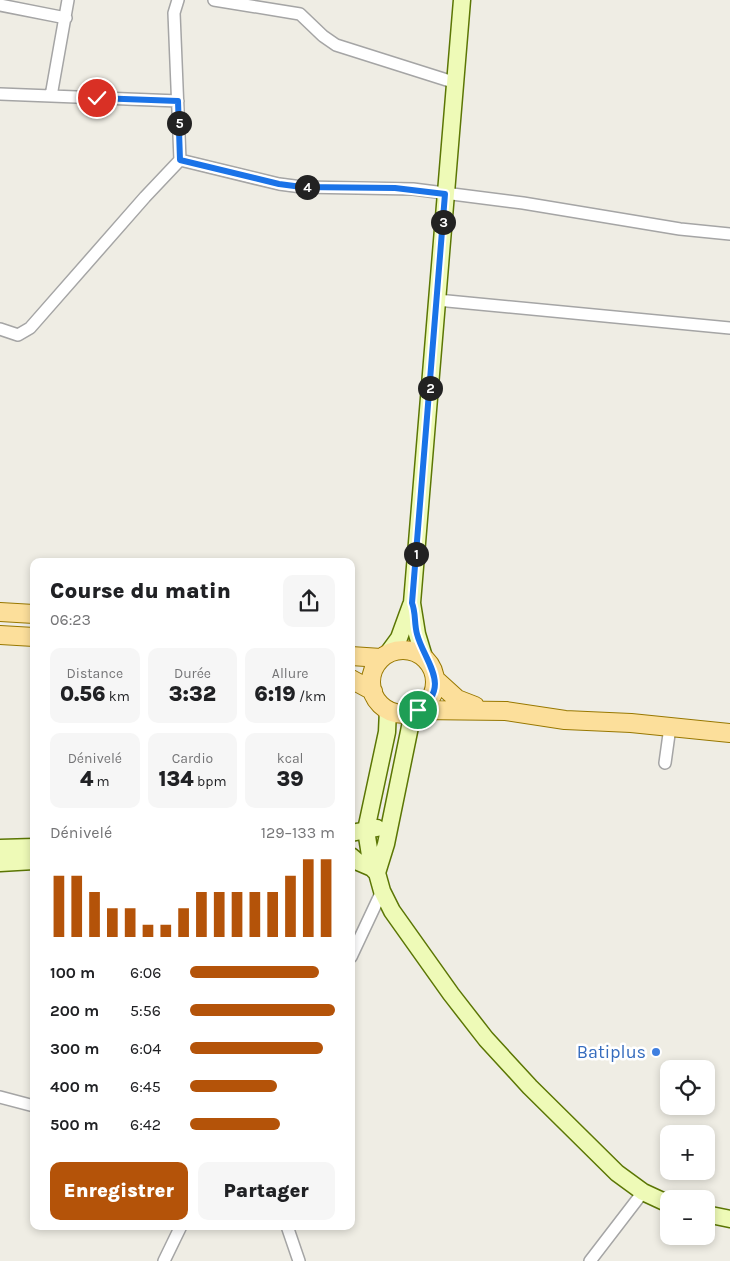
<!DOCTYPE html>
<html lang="fr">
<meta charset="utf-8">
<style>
body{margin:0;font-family:Karla,sans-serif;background:#f6f6f6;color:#202124;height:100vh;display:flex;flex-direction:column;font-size:19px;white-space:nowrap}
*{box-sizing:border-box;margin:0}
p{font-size:16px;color:#757577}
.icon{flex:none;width:28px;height:28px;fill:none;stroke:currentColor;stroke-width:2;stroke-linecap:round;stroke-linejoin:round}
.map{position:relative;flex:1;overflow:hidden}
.sheet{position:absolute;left:30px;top:558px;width:325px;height:672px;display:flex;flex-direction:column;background:#fff;border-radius:10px;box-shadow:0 2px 8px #0003}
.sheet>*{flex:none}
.fabs{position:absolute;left:660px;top:1060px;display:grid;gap:10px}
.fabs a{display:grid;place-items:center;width:55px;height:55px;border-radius:10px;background:#fff;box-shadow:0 2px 8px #0003;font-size:25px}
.pin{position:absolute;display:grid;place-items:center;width:42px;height:42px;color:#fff;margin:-21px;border:2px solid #fff;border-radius:50%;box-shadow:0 1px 5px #0007}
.km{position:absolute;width:25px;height:25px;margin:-12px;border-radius:50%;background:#222;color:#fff;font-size:14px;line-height:25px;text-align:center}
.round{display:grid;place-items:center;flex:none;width:52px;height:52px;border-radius:10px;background:#f6f6f6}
.summary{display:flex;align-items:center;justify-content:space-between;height:85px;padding:0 20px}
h1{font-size:22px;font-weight:800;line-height:38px}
.figures{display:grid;grid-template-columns:repeat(3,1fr);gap:8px;height:85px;padding:5px 20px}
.figures div{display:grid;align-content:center;border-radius:10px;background:#f6f6f6;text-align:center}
.figures b{font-size:21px;font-weight:800}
.figures small{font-size:14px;font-weight:400}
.figures p{font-size:14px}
.chart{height:140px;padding:10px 20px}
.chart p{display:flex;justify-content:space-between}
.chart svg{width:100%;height:90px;margin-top:5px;stroke:#b45309;stroke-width:6}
.cta{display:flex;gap:10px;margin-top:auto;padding:10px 20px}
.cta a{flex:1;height:58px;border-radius:10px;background:#b45309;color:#fff;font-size:20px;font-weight:800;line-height:58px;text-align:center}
.cta a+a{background:#f6f6f6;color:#202124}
ul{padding:0 20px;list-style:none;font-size:16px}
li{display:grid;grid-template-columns:80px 60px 1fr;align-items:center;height:38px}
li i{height:12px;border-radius:6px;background:#b45309}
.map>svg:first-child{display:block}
</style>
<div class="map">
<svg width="730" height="1261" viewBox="0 0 730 1261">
<rect width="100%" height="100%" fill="#efede4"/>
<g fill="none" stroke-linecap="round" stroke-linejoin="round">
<g stroke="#a5a5a5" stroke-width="14">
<path id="street" d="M214,0L300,14L323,36L336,45L453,82
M0,5L66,18
M0,94L51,96L68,0
M51,96L178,101
M180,160L279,184L302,187L413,189L523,203L680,229L730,234
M437,300L730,328
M0,329L18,335L30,328L145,197L180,160L174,13L178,0
M665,763L670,727
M351,957L382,891
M0,1097L34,1106
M287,1226L299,1261
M164,1261L181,1226
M590,1261L643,1192"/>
</g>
<g stroke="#5b7604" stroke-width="19">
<path id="secondary" d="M388,653L399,638L411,605
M424,657L417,634L412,603L462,0
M388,710L387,732L366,830L372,868L377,873L382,891L392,911L451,994L486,1039L530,1087L617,1173L643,1192L669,1204
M351,833L377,828
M0,848L34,847
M351,856L358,862L372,868
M0,863L34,861
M377,873L386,844L413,712
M706,1214L730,1219"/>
</g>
<g stroke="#987800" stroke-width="20">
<path id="primary" d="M0,612L34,614
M0,635L34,637
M371 682a32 32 0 1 1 64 0a32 32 0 1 1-64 0Z
M351,656L381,658
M351,679L373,691
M435,679L457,699L475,706
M418,710L506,711L565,720L631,723L730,733"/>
</g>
<use href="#street" stroke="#fff" stroke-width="11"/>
<use href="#secondary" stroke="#eefab7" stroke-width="16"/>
<use href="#primary" stroke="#fcdf9b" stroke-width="18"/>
</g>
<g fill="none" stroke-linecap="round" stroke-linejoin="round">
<g stroke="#fff" stroke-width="10">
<path id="route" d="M97,98L178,101L180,160L279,184L302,187L395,188L445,194L412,603C416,613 414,623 417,634C424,661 453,687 418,710"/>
</g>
<use href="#route" stroke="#1a73e8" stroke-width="6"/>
</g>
<circle fill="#3f7fe0" stroke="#fff" stroke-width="2" cx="656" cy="1052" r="5"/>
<g text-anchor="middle" stroke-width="5" stroke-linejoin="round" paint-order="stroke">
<g font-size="18" fill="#366cbe" stroke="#fff" text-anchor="end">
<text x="646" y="1058">Batiplus</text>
</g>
</g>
</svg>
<div class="fabs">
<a><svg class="icon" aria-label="locate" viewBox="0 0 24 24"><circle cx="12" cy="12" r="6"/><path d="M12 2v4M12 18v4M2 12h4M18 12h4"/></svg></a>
<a>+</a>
<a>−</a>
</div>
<div class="pin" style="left:418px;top:710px;background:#1e9e55"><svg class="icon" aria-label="arrive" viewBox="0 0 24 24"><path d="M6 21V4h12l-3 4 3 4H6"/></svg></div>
<div class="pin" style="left:97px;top:98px;background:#d93025"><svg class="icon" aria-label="check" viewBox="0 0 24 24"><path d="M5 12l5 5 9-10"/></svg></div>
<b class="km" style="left:416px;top:554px">1</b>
<b class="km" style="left:430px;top:388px">2</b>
<b class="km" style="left:443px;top:222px">3</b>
<b class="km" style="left:307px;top:187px">4</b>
<b class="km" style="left:179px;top:123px">5</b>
<section class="sheet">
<div class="summary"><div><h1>Course du matin</h1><p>06:23</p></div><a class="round"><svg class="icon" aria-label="share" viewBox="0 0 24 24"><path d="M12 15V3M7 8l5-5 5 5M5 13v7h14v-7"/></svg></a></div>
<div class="figures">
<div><p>Distance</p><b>0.56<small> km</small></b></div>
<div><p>Durée</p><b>3:32</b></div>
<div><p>Allure</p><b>6:19<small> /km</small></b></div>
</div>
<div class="figures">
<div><p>Dénivelé</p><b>4<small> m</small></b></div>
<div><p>Cardio</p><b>134<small> bpm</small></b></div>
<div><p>kcal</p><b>39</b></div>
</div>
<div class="chart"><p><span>Dénivelé</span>129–133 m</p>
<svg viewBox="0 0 160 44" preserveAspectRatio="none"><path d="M5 44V14M15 44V14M25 44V22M35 44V30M45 44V30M55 44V38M65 44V38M75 44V30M85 44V22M95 44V22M105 44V22M115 44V22M125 44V22M135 44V14M145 44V6M155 44V6"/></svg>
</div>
<ul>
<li><b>100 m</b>6:06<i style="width:89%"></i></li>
<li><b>200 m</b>5:56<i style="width:100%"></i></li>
<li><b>300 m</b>6:04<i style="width:92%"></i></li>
<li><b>400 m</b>6:45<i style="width:60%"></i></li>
<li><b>500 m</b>6:42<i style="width:62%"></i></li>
</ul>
<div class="cta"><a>Enregistrer</a><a>Partager</a></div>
</section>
</div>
